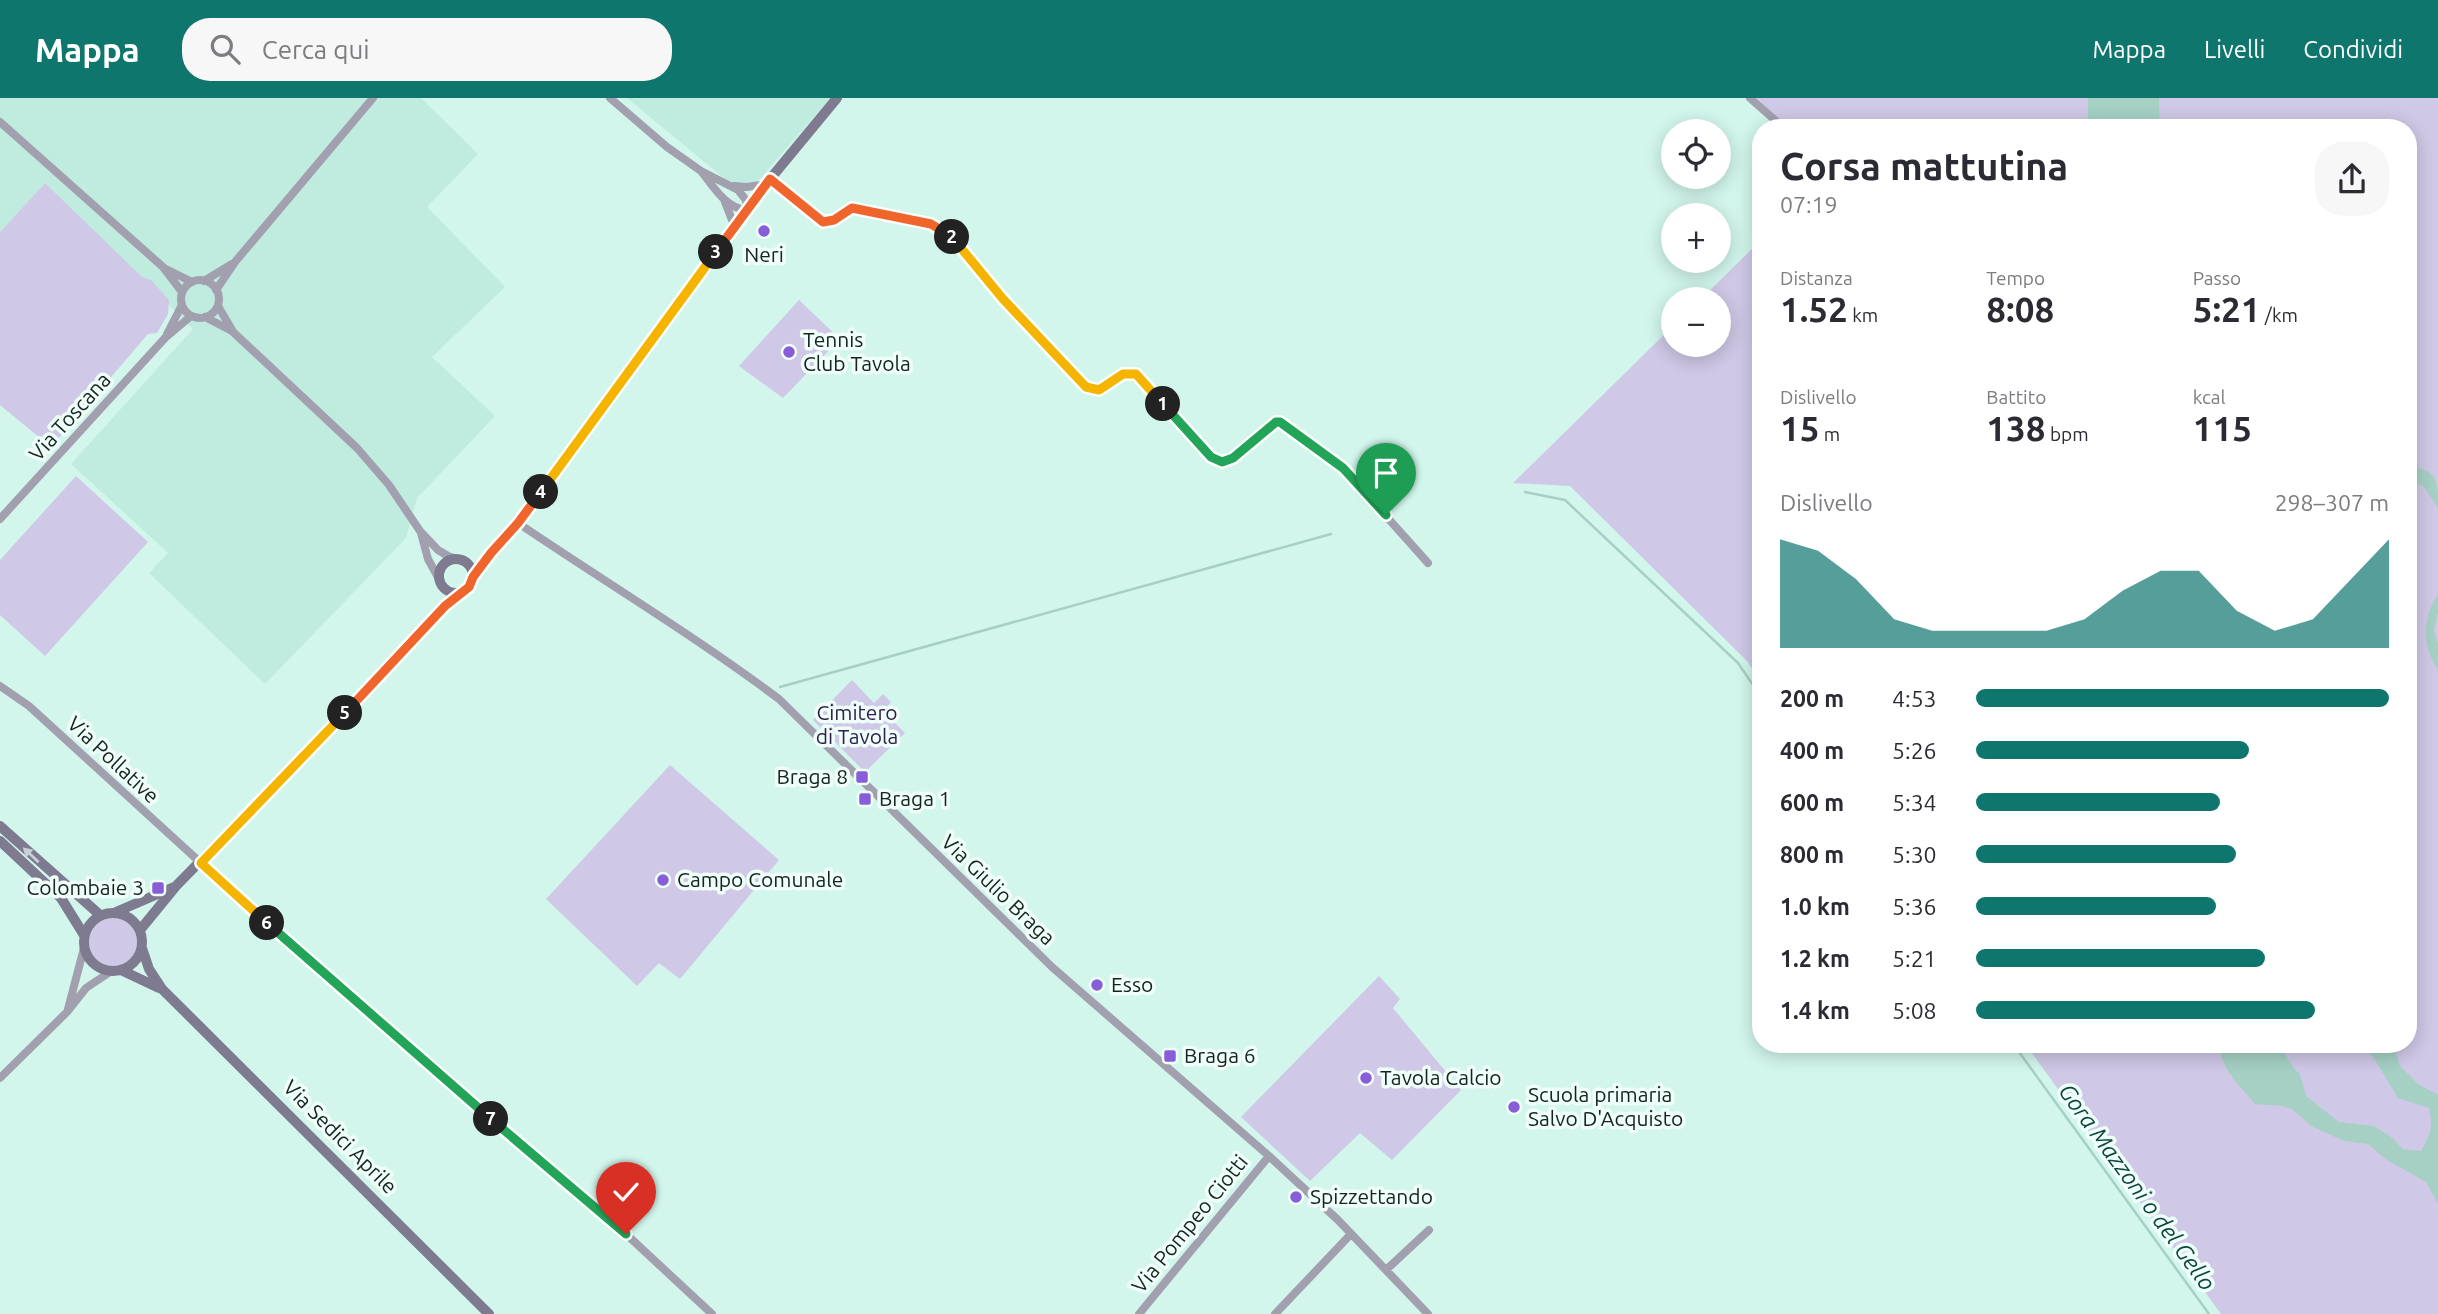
<!DOCTYPE html>
<html lang="it">
<meta charset="utf-8">
<style>
body{margin:0;font-family:Ubuntu,sans-serif;background:#f7f7f7;color:#2b2b33;height:100vh;display:flex;flex-direction:column;font-size:26px;white-space:nowrap}
*{box-sizing:border-box;margin:0}
p{font-size:23px;color:#7c7c81}
.icon{flex:none;width:38px;height:38px;fill:none;stroke:currentColor;stroke-width:2;stroke-linecap:round;stroke-linejoin:round}
.map{position:relative;flex:1;overflow:hidden}
.panel{position:absolute;left:1752px;top:21px;width:665px;height:934px;display:flex;flex-direction:column;background:#fff;border-radius:28px;box-shadow:0 4px 18px #0003}
.panel>*{flex:none}
.controls{position:absolute;left:1661px;top:21px;display:grid;gap:14px}
.controls a{display:grid;place-items:center;width:70px;height:70px;border-radius:50%;background:#fff;box-shadow:0 4px 18px #0003;font-size:35px}
.pin{position:absolute;display:grid;place-items:center;width:60px;height:60px;color:#fff;margin:-72px -30px;border-radius:50% 50% 50% 0;rotate:-45deg;box-shadow:0 0 7px #0007}
.pin .icon{rotate:45deg}
.km{position:absolute;width:35px;height:35px;margin:-18px;border-radius:50%;background:#222;color:#fff;font-size:19px;line-height:35px;text-align:center}
.round{display:grid;place-items:center;flex:none;width:74px;height:74px;border-radius:28px;background:#f7f7f7}
.head{display:flex;align-items:center;justify-content:space-between;height:119px;padding:0 28px}
h1{font-size:38px;font-weight:600;line-height:52px}
.stats{display:grid;grid-template-columns:repeat(3,1fr);gap:10px;height:119px;padding:7px 28px}
.stats div{display:grid;align-content:center}
.stats b{font-size:35px;font-weight:600}
.stats small{font-size:19px;font-weight:400}
.stats p{font-size:19px}
.chart{height:196px;padding:14px 28px}
.chart p{display:flex;justify-content:space-between}
.chart svg{width:100%;height:126px;margin-top:7px;fill:#0f766e;opacity:.7}
ul{padding:0 28px;list-style:none;font-size:23px}
li{display:grid;grid-template-columns:112px 84px 1fr;align-items:center;height:52px}
li i{height:18px;border-radius:9px;background:#0f766e}
header{display:flex;align-items:center;gap:42px;box-sizing:border-box;height:98px;padding:0 35px;background:#0f766e;color:#fff}
header strong{font-size:33px}
nav{display:flex;gap:38px;margin-inline-start:auto;font-size:24px}
.search{width:490px;height:63px;background:#f7f7f7;display:flex;align-items:center;gap:18px;box-sizing:border-box;padding:0 24px;border-radius:28px;color:#7c7c81;font-size:26px}
.map>svg:first-child{display:block}
</style>
<header>
<strong>Mappa</strong>
<div class="search"><svg class="icon" aria-label="search" viewBox="0 0 24 24"><circle cx="10" cy="10" r="6"/><path d="M15 15l6 6"/></svg>Cerca qui</div>
<nav><a>Mappa</a><a>Livelli</a><a>Condividi</a></nav>
</header>
<div class="map">
<svg width="2438" height="1216" viewBox="0 0 2438 1216">
<rect width="100%" height="100%" fill="#d2f6ec"/>
<path fill="#bfecdf" d="M0,0H421L478,56L427,109L505,189L432,259L495,318L417,400L406,440L265,586L149,475L168,455L71,366L193,231L45,85L0,134Z
M627,0H830L759,82L750,85H734L725,81Z"/>
<path fill="#cfc8e6" d="M1757,0H2438V1216H2221L2026,947H2408V30H1788Z
M45,85L142,179L151,182L169,202L168,216L157,235L148,236L51,349L0,307V134Z
M1760,143V582L1747,563L1570,388L1513,385L1673,228V247H1718V201H1701Z
M799,202L840,241L783,300L739,268Z
M76,378L148,444L45,558L0,517V462Z
M852,582L874,605L883,596L891,604L883,613L905,635L865,674L813,622Z
M670,667L779,762L680,881L659,865L637,888L546,801Z
M89 844a24 24 0 1 1 48 0a24 24 0 1 1-48 0Z
M1379,878L1400,901L1393,910L1461,992L1392,1062L1360,1035L1310,1083L1241,1019Z"/>
<path fill="#a6d0c4" d="M2088,0H2159L2160,30H2088Z
M2408,366C2438,376 2438,377 2438,410L2424,389L2408,381Z
M2438,496V515L2434,532L2438,547V572C2422,548 2422,521 2438,496Z
M2220,947H2277L2282,951L2295,972L2300,976L2306,998L2339,1024L2374,1028L2391,1039L2403,1051L2421,1053C2430,1038 2434,1028 2429,1010L2398,1000L2375,962L2363,947H2394L2400,968L2418,986L2438,997V1106L2426,1084L2387,1062L2368,1046L2344,1043L2311,1028L2292,1011L2282,1008L2255,1006C2242,990 2218,968 2220,947Z"/>
<g fill="none" stroke-linecap="round" stroke-linejoin="round">
<path stroke="#a6d0c4" stroke-width="2.5" d="M1525,394L1565,402L1738,565L1760,597
M780,589L1331,436
M2014,947L2209,1216"/>
<path stroke="#a29fae" stroke-width="8" d="M610,0L667,49L701,73L738,92L746,102L747,112C726,111 713,88 701,73
M1750,0L1784,30
M0,24L163,169L182,194
M770,81L823,124L834,122L852,110L931,126L952,139L1003,201L1086,289L1099,292L1123,276H1136L1211,359L1222,364L1233,360L1275,324H1280L1343,370L1428,465
M734,88L747,89L766,86
M725,104L734,127
M166,171L192,184
M181 201a19 19 0 1 1 38 0a19 19 0 1 1-38 0Z
M204,183L232,166
M216,192L235,164L373,0
M218,208L232,232
M205,219L232,233L357,350L389,387L420,433L438,452L448,458L460,462
M167,236L182,207
M0,421L165,240L191,218
M518,425C605,484 695,538 779,601L1052,869L1269,1058L1338,1122L1428,1216
M421,435L428,461L439,481
M0,588L29,608L316,870L626,1136L712,1216
M68,911L84,850
M0,980L67,914L86,890L110,874
M1386,1172L1429,1132
M1139,1216L1269,1058
M1275,1216L1351,1136"/>
<path stroke="#7e7a8f" stroke-width="10" d="M439 478a17 17 0 1 1 34 0a17 17 0 1 1-34 0Z
M473,479L518,425L556,375L614,292L766,86L837,0
M0,728L100,817
M0,743L61,800L84,837
M116,814L174,789
M84 844a29 29 0 1 1 58 0a29 29 0 1 1-58 0Z
M140,832L176,788L362,598L445,508L465,492
M142,850L149,871L162,891L489,1216
M121,872L159,890"/>
</g>
<defs><path id="oneway-solid" d="M-6-.8H1V-3.2L6.5 0L1 3.2V.8H-6Z" transform="scale(1.75)"/></defs>
<use fill="#c8d0d5" href="#oneway-solid" transform="translate(31 757) rotate(-137)"/>
<g fill="none" stroke-linecap="round" stroke-linejoin="round">
<g stroke="#fff" stroke-width="14">
<path id="split-1" d="M1163,306L1211,359L1222,364L1233,360L1276,324H1280L1343,370L1386,417"/>
</g>
<g stroke="#fff" stroke-width="14">
<path id="split-2" d="M952,139L1003,201L1086,289L1099,292L1123,276H1136L1163,306"/>
</g>
<g stroke="#fff" stroke-width="14">
<path id="split-3" d="M716,154L770,81L823,124L834,122L852,110L931,126L952,139"/>
</g>
<g stroke="#fff" stroke-width="14">
<path id="split-4" d="M541,394L716,154"/>
</g>
<g stroke="#fff" stroke-width="14">
<path id="split-5" d="M345,615L445,508L469,489L473,479L491,455L518,425L541,394"/>
</g>
<g stroke="#fff" stroke-width="14">
<path id="split-6" d="M267,825L201,765L345,615"/>
</g>
<g stroke="#fff" stroke-width="14">
<path id="split-7" d="M267,825L491,1021"/>
</g>
<g stroke="#fff" stroke-width="14">
<path id="split-8" d="M491,1021L626,1136"/>
</g>
<use href="#split-1" stroke="#22a559" stroke-width="9"/>
<use href="#split-2" stroke="#f5b400" stroke-width="9"/>
<use href="#split-3" stroke="#f0652b" stroke-width="9"/>
<use href="#split-4" stroke="#f5b400" stroke-width="9"/>
<use href="#split-5" stroke="#f0652b" stroke-width="9"/>
<use href="#split-6" stroke="#f5b400" stroke-width="9"/>
<use href="#split-7" stroke="#22a559" stroke-width="9"/>
<use href="#split-8" stroke="#22a559" stroke-width="9"/>
</g>
<g fill="#885ed8" stroke="#f0fefa" stroke-width="2.5">
<circle cx="764" cy="133" r="7"/>
<circle cx="789" cy="254" r="7"/>
<rect x="855" y="672" width="14" height="14" rx="3.5"/>
<rect x="858" y="694" width="14" height="14" rx="3.5"/>
<circle cx="663" cy="782" r="7"/>
<rect x="151" y="783" width="14" height="14" rx="3.5"/>
<circle cx="1097" cy="887" r="7"/>
<rect x="1163" y="951" width="14" height="14" rx="3.5"/>
<circle cx="1366" cy="980" r="7"/>
<circle cx="1514" cy="1009" r="7"/>
<circle cx="1296" cy="1099" r="7"/>
</g>
<g text-anchor="middle" stroke-width="7" stroke-linejoin="round" paint-order="stroke">
<g font-size="21" fill="#15231f" stroke="#f0fefa" text-anchor="start">
<text x="764" y="164" text-anchor="middle">Neri</text>
<text x="803" y="249">Tennis<tspan x="803" dy="24">Club Tavola</tspan></text>
<text x="848" y="686" text-anchor="end">Braga 8</text>
<text x="879" y="708">Braga 1</text>
<text x="677" y="789">Campo Comunale</text>
<text x="144" y="797" text-anchor="end">Colombaie 3</text>
<text x="1111" y="894">Esso</text>
<text x="1184" y="965">Braga 6</text>
<text x="1380" y="987">Tavola Calcio</text>
<text x="1528" y="1004">Scuola primaria<tspan x="1528" dy="24">Salvo D'Acquisto</tspan></text>
<text x="1310" y="1106">Spizzettando</text>
</g>
<g font-size="21" fill="#15231f" stroke="#f0fefa">
<text transform="translate(70 319) rotate(-48)" y="7">Via Toscana</text>
<text transform="translate(113 662) rotate(43)" y="7">Via Pollative</text>
<text transform="translate(998 792) rotate(44)" y="7">Via Giulio Braga</text>
<text transform="translate(340 1039) rotate(45)" y="7">Via Sedici Aprile</text>
<text transform="translate(1190 1126) rotate(-51)" y="7">Via Pompeo Ciotti</text>
</g>
<g font-size="21" fill="#2d1f4a" stroke="#f0fefa">
<text x="857" y="622">Cimitero<tspan x="857" dy="24">di Tavola</tspan></text>
</g>
<g font-size="23" font-style="italic" fill="#0b473c" stroke="#f0fefa">
<text transform="translate(2137 1089) rotate(54)" y="8">Gora Mazzoni o del Gello</text>
</g>
</g>
</svg>
<div class="controls">
<a><svg class="icon" aria-label="locate" viewBox="0 0 24 24"><circle cx="12" cy="12" r="6"/><path d="M12 2v4M12 18v4M2 12h4M18 12h4"/></svg></a>
<a>+</a>
<a>−</a>
</div>
<div class="pin" style="left:1386px;top:417px;background:#1e9e55"><svg class="icon" aria-label="arrive" viewBox="0 0 24 24"><path d="M6 21V4h12l-3 4 3 4H6"/></svg></div>
<div class="pin" style="left:626px;top:1136px;background:#d93025"><svg class="icon" aria-label="check" viewBox="0 0 24 24"><path d="M5 12l5 5 9-10"/></svg></div>
<b class="km" style="left:1163px;top:306px">1</b>
<b class="km" style="left:952px;top:139px">2</b>
<b class="km" style="left:716px;top:154px">3</b>
<b class="km" style="left:541px;top:394px">4</b>
<b class="km" style="left:345px;top:615px">5</b>
<b class="km" style="left:267px;top:825px">6</b>
<b class="km" style="left:491px;top:1021px">7</b>
<section class="panel">
<div class="head"><div><h1>Corsa mattutina</h1><p>07:19</p></div><a class="round"><svg class="icon" aria-label="share" viewBox="0 0 24 24"><path d="M12 15V3M7 8l5-5 5 5M5 13v7h14v-7"/></svg></a></div>
<div class="stats">
<div><p>Distanza</p><b>1.52<small> km</small></b></div>
<div><p>Tempo</p><b>8:08</b></div>
<div><p>Passo</p><b>5:21<small> /km</small></b></div>
</div>
<div class="stats">
<div><p>Dislivello</p><b>15<small> m</small></b></div>
<div><p>Battito</p><b>138<small> bpm</small></b></div>
<div><p>kcal</p><b>115</b></div>
</div>
<div class="chart"><p><span>Dislivello</span>298–307 m</p>
<svg viewBox="0 0 160 44" preserveAspectRatio="none"><path d="M0 44V6L10 10L20 20L30 34L40 38L50 38L60 38L70 38L80 34L90 24L100 17L110 17L120 31L130 38L140 34L150 20L160 6V44z"/></svg>
</div>
<ul>
<li><b>200 m</b>4:53<i style="width:100%"></i></li>
<li><b>400 m</b>5:26<i style="width:66%"></i></li>
<li><b>600 m</b>5:34<i style="width:59%"></i></li>
<li><b>800 m</b>5:30<i style="width:63%"></i></li>
<li><b>1.0 km</b>5:36<i style="width:58%"></i></li>
<li><b>1.2 km</b>5:21<i style="width:70%"></i></li>
<li><b>1.4 km</b>5:08<i style="width:82%"></i></li>
</ul>
</section>
</div>
